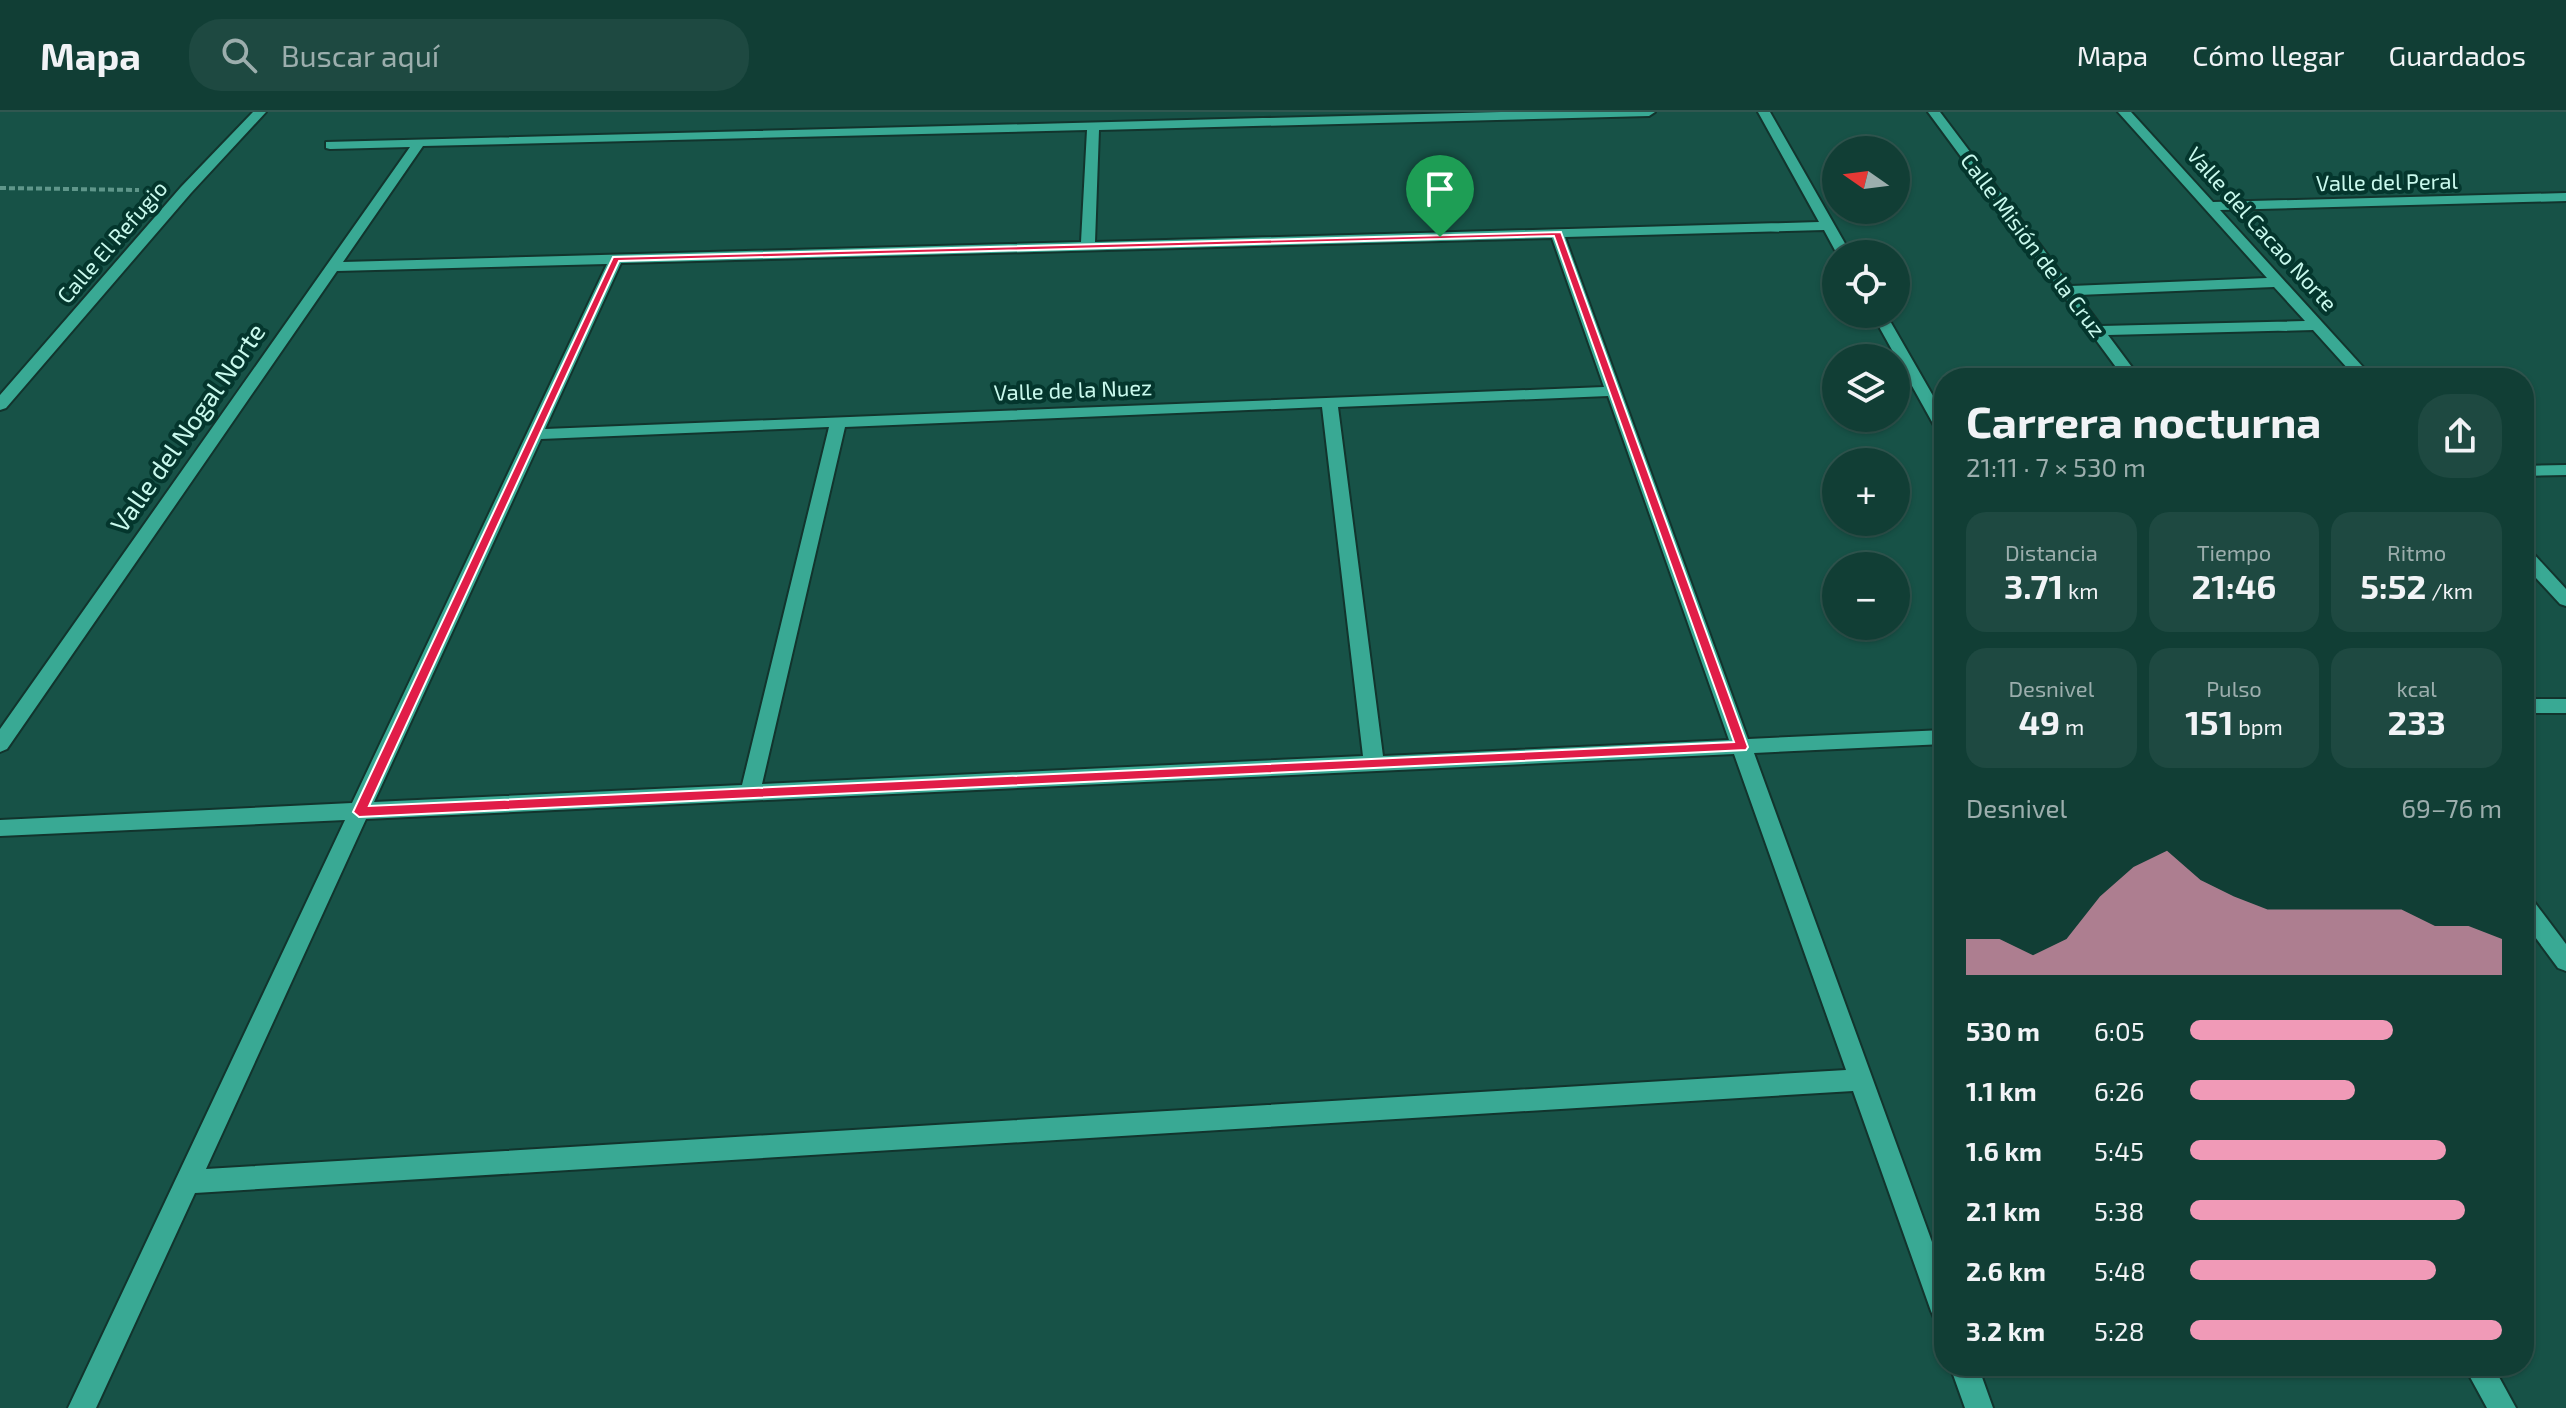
<!DOCTYPE html>
<html lang="es">
<meta charset="utf-8">
<style>
body{margin:0;font-family:"Exo 2",sans-serif;background:#1e4941;color:#f1f3f6;height:100vh;display:flex;flex-direction:column;font-size:30px;white-space:nowrap}
*{box-sizing:border-box;margin:0}
p{font-size:26px;color:#9caead}
.icon{flex:none;width:44px;height:44px;fill:none;stroke:currentColor;stroke-width:2;stroke-linecap:round;stroke-linejoin:round}
.map{position:relative;flex:1;overflow:hidden}
.side{position:absolute;left:1934px;top:256px;width:600px;height:1008px;display:flex;flex-direction:column;background:#113e35;border-radius:32px;box-shadow:0 2px 6px #0004,0 0 0 2px #305750}
.side>*{flex:none}
.needle{width:52px;rotate:284deg}
.controls{position:absolute;left:1822px;top:24px;display:grid;gap:16px}
.controls a{display:grid;place-items:center;width:88px;height:88px;border-radius:50%;background:#113e35;box-shadow:0 2px 6px #0004,0 0 0 2px #305750;font-size:40px}
.pin{position:absolute;display:grid;place-items:center;width:68px;height:68px;color:#fff;margin:-82px -34px;border-radius:50% 50% 50% 0;rotate:-45deg;box-shadow:0 0 8px #0007}
.pin .icon{rotate:45deg}
.round{display:grid;place-items:center;flex:none;width:84px;height:84px;border-radius:32px;background:#1e4941}
.overview{display:flex;align-items:center;justify-content:space-between;height:136px;padding:0 32px}
h1{font-size:44px;font-weight:700;line-height:60px}
.metrics{display:grid;grid-template-columns:repeat(3,1fr);gap:12px;height:136px;padding:8px 32px}
.metrics div{display:grid;align-content:center;border-radius:20px;background:#1e4941;text-align:center}
.metrics b{font-size:34px;font-weight:700}
.metrics small{font-size:22px;font-weight:400}
.metrics p{font-size:22px}
.chart{height:224px;padding:16px 32px}
.chart p{display:flex;justify-content:space-between}
.chart svg{width:100%;height:144px;margin-top:8px;fill:#f09ab7;opacity:.7}
ul{padding:0 32px;list-style:none;font-size:26px}
li{display:grid;grid-template-columns:128px 96px 1fr;align-items:center;height:60px}
li i{height:20px;border-radius:10px;background:#f09ab7}
header{display:flex;align-items:center;gap:48px;box-sizing:border-box;height:112px;padding:0 40px;background:#113e35;border-bottom:2px solid #305750}
header strong{font-size:38px}
nav{display:flex;gap:44px;margin-inline-start:auto;font-size:28px}
.search{width:560px;height:72px;background:#1e4941;display:flex;align-items:center;gap:20px;box-sizing:border-box;padding:0 28px;border-radius:32px;color:#9caead;font-size:30px}
.map>svg:first-child{display:block}
</style>
<header>
<strong>Mapa</strong>
<div class="search"><svg class="icon" aria-label="search" viewBox="0 0 24 24"><circle cx="10" cy="10" r="6"/><path d="M15 15l6 6"/></svg>Buscar aquí</div>
<nav><a>Mapa</a><a>Cómo llegar</a><a>Guardados</a></nav>
</header>
<div class="map">
<svg width="2566" height="1296" viewBox="0 0 2566 1296">
<rect width="100%" height="100%" fill="#175247"/>
<g fill="none" stroke-linecap="round" stroke-linejoin="round">
<g stroke="#12342d" stroke-width="4">
<path id="street" d="M253,0H266L191,81L6,296L0,298V283L181,75Z
M1501,0H1655L1649,4L1099,18L1095,130L1819,110L1758,0H1770L1851,142H1837L1824,118L1565,125L1748,627L1944,618V632L1754,641L1944,1163V1212L1935,1208L1931,1199L1853,979L195,1081L96,1296H68L345,708L0,724V708L352,691L607,152L337,159L7,637L0,640V617L410,35L330,37L326,36V30ZM1087,18L1081,130L343,150L423,34ZM1552,126L1604,275L545,317L621,151ZM1608,284L1729,628L1383,644L1338,295ZM1322,295L1363,644L762,672L845,315ZM829,315L742,673L374,690L541,327ZM1734,642L1846,958L206,1057L366,707Z
M1928,0H1940L2071,174L2267,166L2118,0H2131L2213,90L2566,81V89L2220,98L2373,266H2251L2259,261L2350,259L2313,218L2108,223L2140,266H2124ZM2274,175L2305,209L2101,214L2078,183Z
M1872,202H1886L1944,303V322L1936,317Z
M2566,353V363L2524,364V354Z
M2524,436L2530,438L2566,477V494L2560,492L2524,453Z
M2524,587H2566V601H2524Z
M2524,784L2532,787L2566,832V859L2558,856L2524,810Z
M1950,1254H1978L1993,1296H1965Z
M2464,1254H2493L2516,1296H2487Z"/>
</g>
<path stroke="#5f968a" stroke-width="4" stroke-dasharray="6 3" stroke-linecap="butt" d="M0,76L139,78"/>
<use href="#street" fill="#39a994" fill-rule="evenodd"/>
</g>
<path fill="#e11d48" stroke="#fff" stroke-width="2" fill-rule="evenodd" d="M1561,120L1748,635L1746,638L359,705L353,700L613,145ZM1554,124L1734,630L369,694L619,149Z"/>
<g text-anchor="middle" stroke-width="8" stroke-linejoin="round" paint-order="stroke">
<g font-size="22" fill="#c9f9ed" stroke="#04362d">
<text transform="translate(2387 70) rotate(-1)" y="8">Valle del Peral</text>
<text transform="translate(2262 117) rotate(48)" y="8">Valle del Cacao Norte</text>
<text transform="translate(112 130) rotate(-49)" y="8">Calle El Refugio</text>
<text transform="translate(2033 133) rotate(53)" y="8">Calle Misión de la Cruz</text>
<text transform="translate(1073 278) rotate(-2)" y="8">Valle de la Nuez</text>
</g>
<g font-size="26" fill="#c9f9ed" stroke="#04362d">
<text transform="translate(188 316) rotate(-55)" y="9">Valle del Nogal Norte</text>
</g>
</g>
</svg>
<div class="controls">
<a><svg class="needle" viewBox="-14 -14 28 28"><path d="M0-13l5 13h-10z" fill="#e53935"/><path d="M0 13l5-13h-10z" fill="#9caead"/></svg></a>
<a><svg class="icon" aria-label="locate" viewBox="0 0 24 24"><circle cx="12" cy="12" r="6"/><path d="M12 2v4M12 18v4M2 12h4M18 12h4"/></svg></a>
<a><svg class="icon" aria-label="layers" viewBox="0 0 24 24"><path d="M12 4l9 5-9 5-9-5zM3 14l9 5 9-5"/></svg></a>
<a>+</a>
<a>−</a>
</div>
<div class="pin" style="left:1440px;top:125px;background:#1e9e55"><svg class="icon" aria-label="arrive" viewBox="0 0 24 24"><path d="M6 21V4h12l-3 4 3 4H6"/></svg></div>
<section class="side">
<div class="overview"><div><h1>Carrera nocturna</h1><p>21:11 · 7 × 530 m</p></div><a class="round"><svg class="icon" aria-label="share" viewBox="0 0 24 24"><path d="M12 15V3M7 8l5-5 5 5M5 13v7h14v-7"/></svg></a></div>
<div class="metrics">
<div><p>Distancia</p><b>3.71<small> km</small></b></div>
<div><p>Tiempo</p><b>21:46</b></div>
<div><p>Ritmo</p><b>5:52<small> /km</small></b></div>
</div>
<div class="metrics">
<div><p>Desnivel</p><b>49<small> m</small></b></div>
<div><p>Pulso</p><b>151<small> bpm</small></b></div>
<div><p>kcal</p><b>233</b></div>
</div>
<div class="chart"><p><span>Desnivel</span>69–76 m</p>
<svg viewBox="0 0 160 44" preserveAspectRatio="none"><path d="M0 44V33L10 33L20 38L30 33L40 20L50 11L60 6L70 15L80 20L90 24L100 24L110 24L120 24L130 24L140 29L150 29L160 33V44z"/></svg>
</div>
<ul>
<li><b>530 m</b>6:05<i style="width:65%"></i></li>
<li><b>1.1 km</b>6:26<i style="width:53%"></i></li>
<li><b>1.6 km</b>5:45<i style="width:82%"></i></li>
<li><b>2.1 km</b>5:38<i style="width:88%"></i></li>
<li><b>2.6 km</b>5:48<i style="width:79%"></i></li>
<li><b>3.2 km</b>5:28<i style="width:100%"></i></li>
</ul>
</section>
</div>
